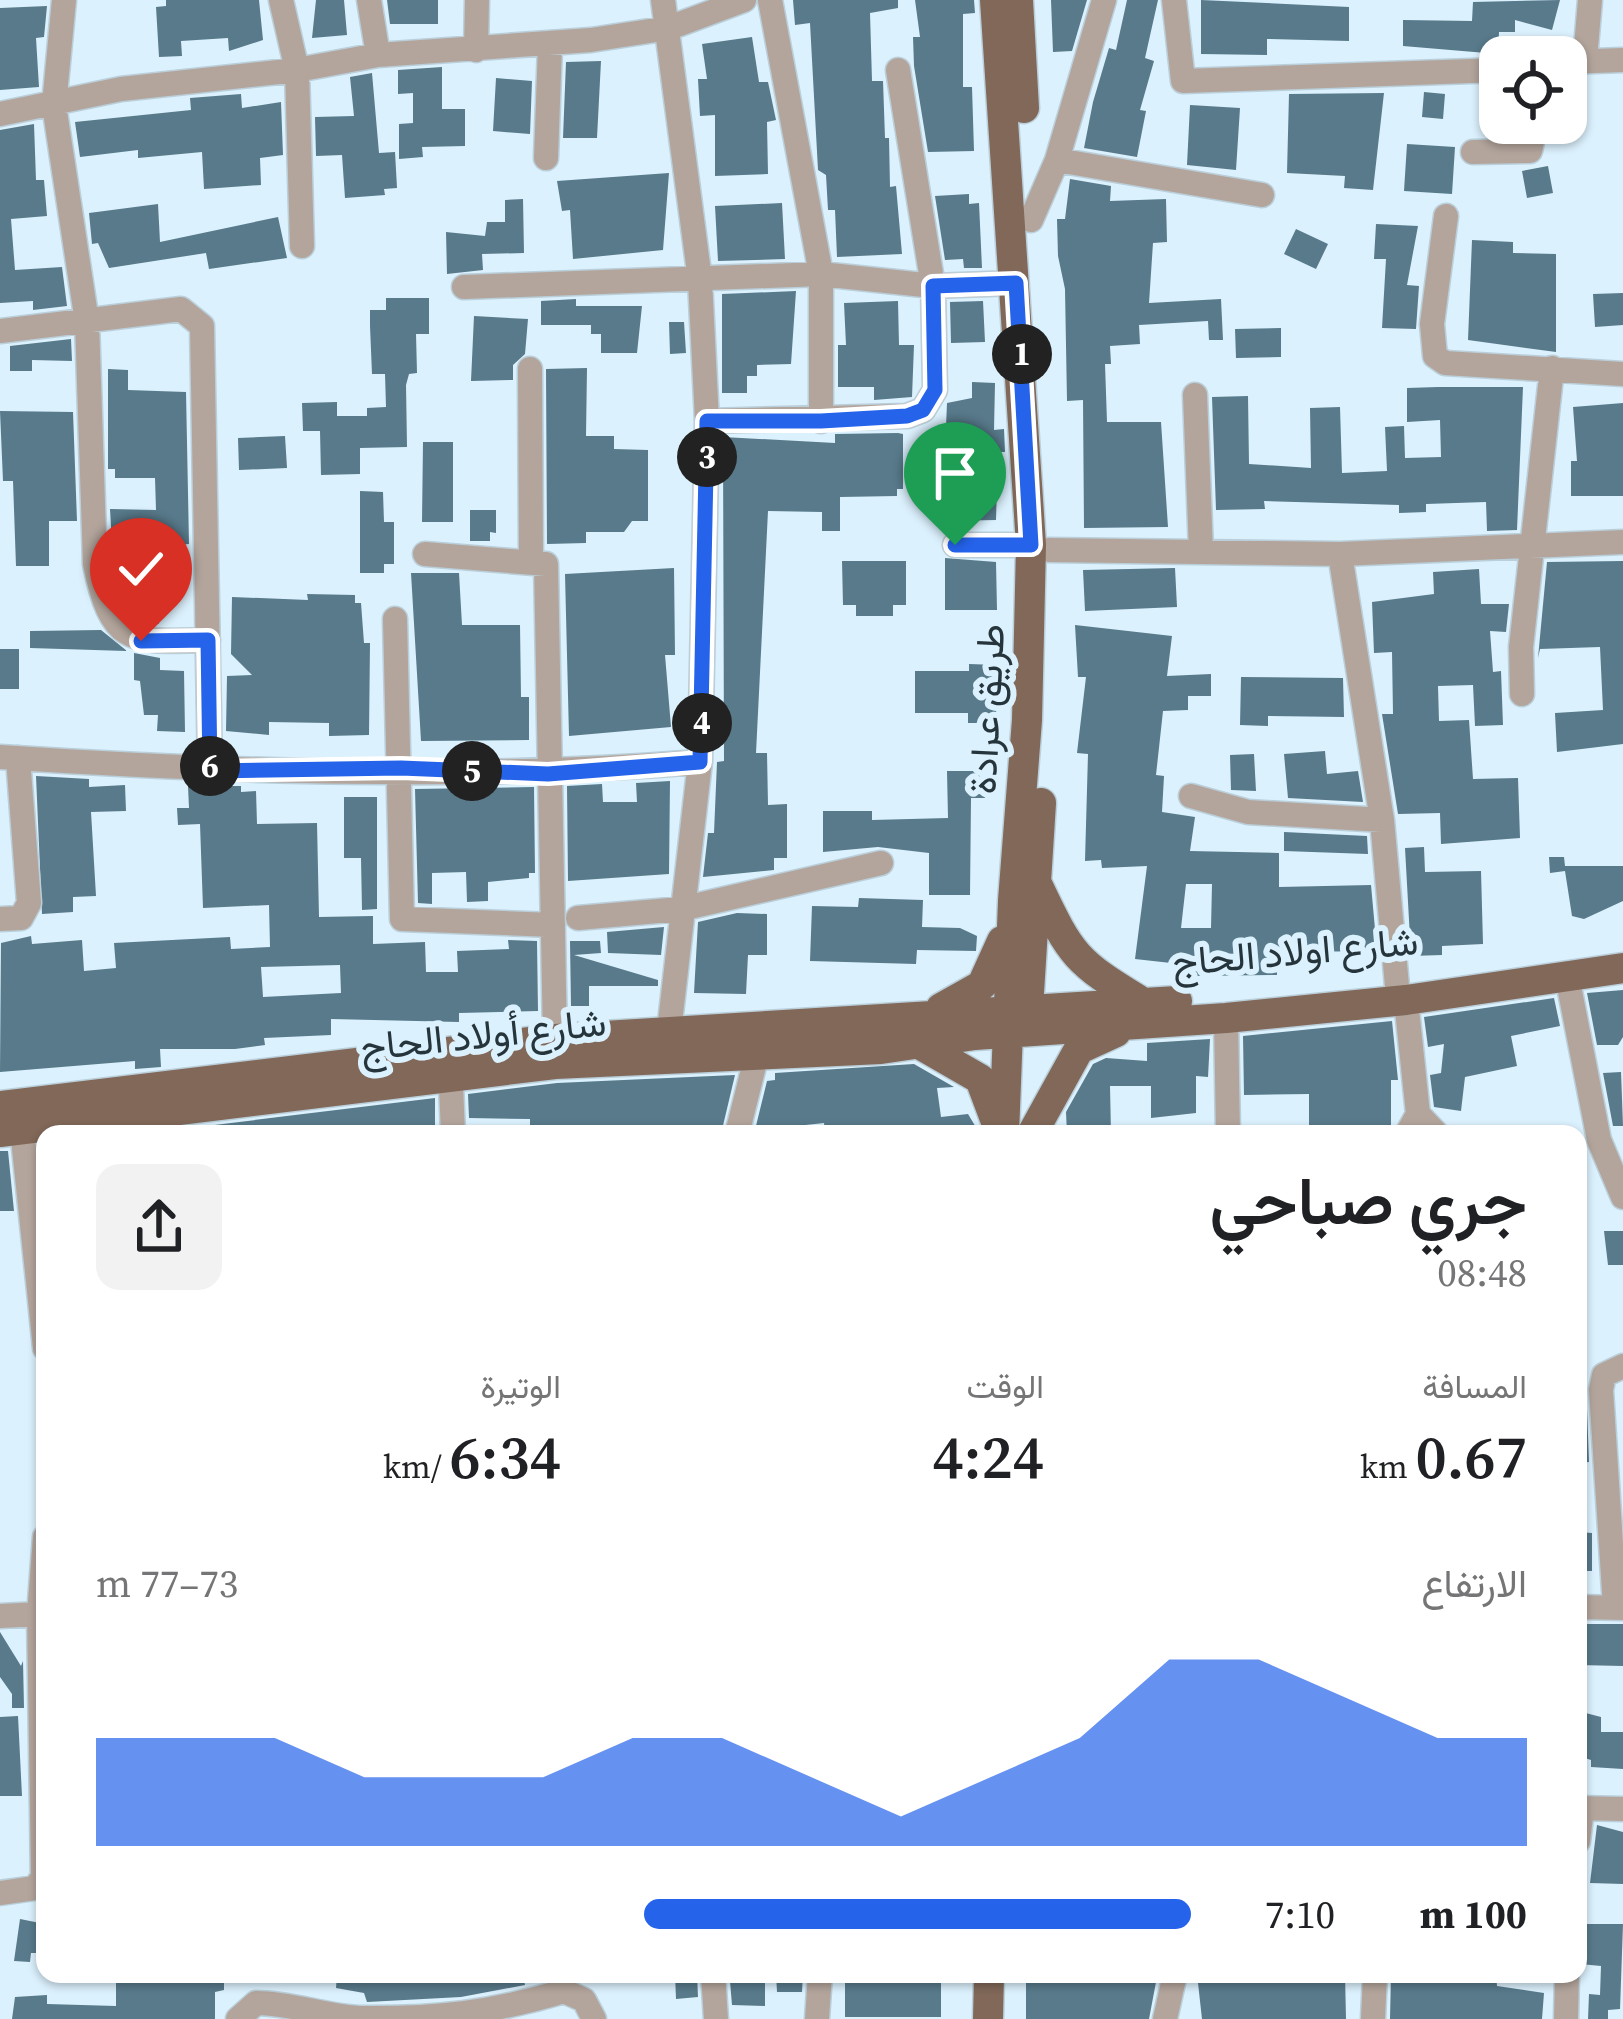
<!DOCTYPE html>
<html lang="ar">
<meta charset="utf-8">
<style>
body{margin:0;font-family:"Source Serif 4",Vazirmatn,serif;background:#f2f2f2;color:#202124;direction:rtl;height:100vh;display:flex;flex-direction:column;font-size:45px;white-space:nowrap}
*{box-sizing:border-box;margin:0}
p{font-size:39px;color:#757577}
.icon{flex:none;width:66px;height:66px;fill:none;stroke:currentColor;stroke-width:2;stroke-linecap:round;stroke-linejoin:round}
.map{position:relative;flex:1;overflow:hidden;direction:ltr}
.side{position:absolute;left:36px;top:1125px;width:1551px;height:858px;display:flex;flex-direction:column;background:#fff;border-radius:24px;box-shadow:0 3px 9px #0004;direction:rtl}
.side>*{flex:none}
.controls{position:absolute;left:1479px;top:36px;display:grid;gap:24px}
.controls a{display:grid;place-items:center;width:108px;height:108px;border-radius:24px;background:#fff;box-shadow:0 3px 9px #0004;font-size:60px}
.pin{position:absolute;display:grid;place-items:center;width:102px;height:102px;color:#fff;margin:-123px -51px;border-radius:50% 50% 50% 0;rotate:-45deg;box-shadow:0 0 12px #0007}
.pin .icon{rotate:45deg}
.km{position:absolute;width:60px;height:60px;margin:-30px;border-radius:50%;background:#222;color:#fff;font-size:33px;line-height:60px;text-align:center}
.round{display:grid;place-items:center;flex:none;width:126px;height:126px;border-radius:24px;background:#f2f2f2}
.summary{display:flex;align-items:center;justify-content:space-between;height:204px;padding:0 60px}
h1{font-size:66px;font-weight:600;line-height:90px}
.stats{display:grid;grid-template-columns:repeat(3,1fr);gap:18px;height:204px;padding:12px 60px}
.stats div{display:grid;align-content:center}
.stats b{font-size:60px;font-weight:600}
.stats small{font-size:33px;font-weight:400}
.stats p{font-size:33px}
.chart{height:336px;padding:24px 60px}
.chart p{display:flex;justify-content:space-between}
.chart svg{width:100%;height:216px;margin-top:12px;fill:#2563eb;opacity:.7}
ul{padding:0 60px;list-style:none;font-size:39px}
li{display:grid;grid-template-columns:192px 144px 1fr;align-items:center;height:90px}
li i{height:30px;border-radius:15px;background:#2563eb}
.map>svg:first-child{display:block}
</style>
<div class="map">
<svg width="1623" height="2019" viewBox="0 0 1623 2019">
<rect width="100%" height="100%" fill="#dbf1fd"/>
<path fill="#587a8b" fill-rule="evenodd" d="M166,0H259L263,40L229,51L228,38L181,41L182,56L159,57L156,7L166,6Z
M316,0H344L347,35L312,38Z
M387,0H438V24H390Z
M793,0H898V8L870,13L872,81H883L885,138H889L890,187L896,186L902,254L837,257L835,210H828L826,175L818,170L810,23L795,25Z
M915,0H974L975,13L963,14V87H972L974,151L928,152L914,66L913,37H920Z
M1051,0H1087L1072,51L1053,52Z
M1127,0H1158L1145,58L1154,61L1140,110L1146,111L1137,157L1084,148L1093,102L1109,48L1116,50Z
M1201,0L1349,7V41L1267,39V55L1201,54Z
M1560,0L1552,30L1515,20V32H1499L1498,54L1403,46V20L1472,21L1473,2Z
M47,6L44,37L36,38L39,87L0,90V8Z
M752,37L759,82H768L776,120L767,122L768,174L715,176V115L700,116L698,79H707L702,44Z
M601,61L597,138H563L566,62Z
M442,67V109H465V146L422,147L423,157L399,159V124L413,123V93L398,94V70Z
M372,73L379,153L395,152L397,188L384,189L385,195L345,198L342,155L316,156L315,117L354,116L350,77Z
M496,78L532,81L530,134L493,131Z
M1424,92L1445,94L1443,119L1422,117Z
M1384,93L1373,190L1344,188L1345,176L1287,173L1289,94Z
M241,94L242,108L281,102L283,155L260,158L261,185L204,189L202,152L138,158V150L80,157L75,122L191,110L190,98Z
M1190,105L1240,108L1236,170L1187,165Z
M34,124L36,180H44L47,216L11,219L15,270L62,267L67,306L33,310V301L0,303V130Z
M1407,144L1455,147L1452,194L1404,191Z
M1548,166L1553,193L1527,198L1522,171Z
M669,173L663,250L573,259L570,210L562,211L557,181Z
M1070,179L1111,186L1110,201L1166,199L1167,242L1153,243L1149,303L1221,299L1223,340H1209L1208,321L1139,325L1140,344L1110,346L1111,364H1105L1107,422H1161L1168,527L1084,528L1083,400L1067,401L1065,289L1058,256L1057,219H1065Z
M969,194V204L979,203L982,268H964L963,259L945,260L935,196Z
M523,199L524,253L482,254L483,270L447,274L446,232L485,236L487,222H505V200Z
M782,203L785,259L718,261L715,206Z
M158,204L160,242L278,217L287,258L209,269L206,253L109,268L98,243L92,244L89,213Z
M1376,224L1418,226L1407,285L1419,286L1416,329L1382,328L1386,259H1374Z
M1296,229L1328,244L1316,269L1284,254Z
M1472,240L1513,242V253L1556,254V352L1468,340Z
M796,291L791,364L757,365V376H747V393H722V294Z
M1623,293V325L1595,327L1593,294Z
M386,298H429V334H416L417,373L409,374L406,385L407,447L360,448V474L321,475L320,431H303L302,403L337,402V416H367V408L386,407L385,374H372L370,326V310H386Z
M576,299V306H642L637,353H601V334H591V325H541V301Z
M898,301L899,345H914L912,397L874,400V387H838V345H846L844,303Z
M983,301L985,342L951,343L950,302Z
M474,316L528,319L525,354L513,365V380L471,381Z
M669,322H684L686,353L670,354Z
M1281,328V357L1236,358L1235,329Z
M71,339L72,361L32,360V371H10V346Z
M587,368L586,436H614V449L648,450V521H632L624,532H586V543L547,544L546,369Z
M108,369L128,370V390L186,392L189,544L178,545L175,553L151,555L159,624L132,615L121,560L113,561L110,509L156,510L155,478H115V469H108Z
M972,382L995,383L994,430L1004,429L1005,452H998L996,520L942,521L947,403L972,398Z
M1438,387H1523L1517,530L1487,531L1486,502L1426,504V512L1399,513V505L1264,501L1265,509L1216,510L1212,397L1248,396L1249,464L1311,468L1310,408L1340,407L1342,473L1387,471L1385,427L1404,426L1405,458L1441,457L1440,420L1407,422V388Z
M1623,403V496H1571V461H1577L1573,407Z
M0,411L73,412L77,521H49V566H16L13,481H3Z
M898,433L903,434V489H897V496L840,497V531H822V512L768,511L756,753H767L768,805L787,804V858H774V870L703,877L708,833H714L717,762L724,761L723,437L835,443V434Z
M285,436L287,468L239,470L238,438Z
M423,442H453V522H422Z
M360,491L383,492L384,522H394V564H384V573H360Z
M470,510H496V533L490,532V541H470Z
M945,558L996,562L997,610H945Z
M842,561H906V605H893V616H856V605H843Z
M1623,561V744L1557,752L1555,713L1603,710L1600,647L1540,649L1538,658L1547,562Z
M674,568L675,655H665L671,727L569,736L565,574Z
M1175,568L1177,607L1085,611L1083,570Z
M1479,569L1481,604H1509L1506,632L1490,631L1493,672L1501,671L1503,725L1475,726L1473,685L1438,686L1439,721L1469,720L1473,779L1518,778L1520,838L1441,844L1440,813L1398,814L1382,714H1393L1392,652L1374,653L1372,602L1434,594L1433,572Z
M411,573H459L462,625H520L521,697H529V740L421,741Z
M307,594L355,595V603H361L364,643H370L369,735L329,736V723L269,722V735L226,731L227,676L252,675L231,654L232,597L308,600Z
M1075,625L1172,636L1167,676L1211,674V696H1188V710L1163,711L1156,775L1164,776L1162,812L1195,817L1190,851L1279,853V887L1371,885L1377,951L1292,952V969L1277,968V975L1189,976V965L1135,959L1147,866L1102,868L1101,860L1085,861L1088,754L1077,753L1086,677H1078ZM1186,884H1212L1211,928H1181Z
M101,630L127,651L30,648V631Z
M0,649H19V689H0Z
M134,653L160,658V670L184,671L185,732L157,731L158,715H144L140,681L134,680Z
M969,664L997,665L996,723H968V713H915V671H969Z
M1241,677L1343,678L1344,717L1268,716V726L1240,725Z
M1325,751L1327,774L1358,771L1363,802L1288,798L1284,754Z
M1254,754L1256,791L1231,790L1230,755Z
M947,771H985V798H971L970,895H929V853L878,847L823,852V811H872V820L948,818Z
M36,776L89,779V787L125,785L126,811L91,812L96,896L73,897V912L42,914Z
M670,781L669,874L568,881L567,786L602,784L603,802H637L636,783Z
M188,786H241V792L256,791L257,824L317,823L319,917L373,916V944L425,942L426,972H458L457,951L509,949L508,940L537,941L538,1011L459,1013V1022L331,1019V1035L264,1038L265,1045L235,1049H160L161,1067L135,1069V1061L0,1072L1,943L31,936L32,944L82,940L84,971L116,968L114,943L230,937L231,949L270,947L269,905L203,908L200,824L178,825L177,808H189ZM340,965L341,993L263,997L261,967Z
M534,787L535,873H529V878L488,882V901L467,902L466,872L432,873V904L418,903L415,789Z
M344,797H377V909L362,910L361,858H344Z
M1284,832L1367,836L1368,854L1284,851Z
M1424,847L1425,872L1481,871L1483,944L1442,946V955L1411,956L1405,848Z
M1549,857H1564L1565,866H1623V901L1584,919L1572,916L1565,871L1550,873Z
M859,898L923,900L922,927L960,928L977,936L976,951L917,950L916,964L810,961L812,906L858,907Z
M737,913L767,914V955H748L746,994L694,993L698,922Z
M664,927L661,955L608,953L607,932Z
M570,941H600L601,953L574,955L658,980V986H589V1006H571Z
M1623,990V1037L1618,1045H1597L1587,993Z
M1554,998L1560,1026L1511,1036L1517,1066L1465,1077L1461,1111L1434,1107L1430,1075L1441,1073L1444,1044L1428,1047L1424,1017Z
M1392,1021L1398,1080H1391V1134H1309V1094L1244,1095L1243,1036Z
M1210,1039L1208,1077L1196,1076V1113L1151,1118V1086H1110L1111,1134H1067L1066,1112L1093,1064L1106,1058L1147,1061V1043Z
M914,1064L954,1087L937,1088L941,1117L968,1114L980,1134L825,1133L824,1123L796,1126L797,1134H754L767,1081L775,1080V1073Z
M1621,1072L1623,1126H1613L1603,1073Z
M735,1075L721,1134H530V1119L469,1118L468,1094L557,1083Z
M435,1098V1128L165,1134V1131Z
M0,1151H8L14,1211H0Z
M1604,1231H1623V1265H1608Z
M1586,1382L1589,1462L1578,1463V1383Z
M1578,1532L1592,1533V1571H1578Z
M1578,1624H1623V1666L1578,1665Z
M0,1632L21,1666L23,1661L24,1708H12V1694L0,1677Z
M1578,1711L1601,1717V1732H1623V1769L1591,1767V1760L1578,1756Z
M18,1716L22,1796H0V1717Z
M1597,1825L1623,1832V1884L1590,1883Z
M20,1919L45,1924L44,1953H31L30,1962L14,1961Z
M1580,1924H1623L1620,2009L1608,2010V2019H1588L1589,1994L1600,1995L1601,1966L1580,1964Z
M116,1974H224V1990L215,1992V2019H12L15,1997L47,1995V2004L116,2006Z
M337,1974H416V1982L453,1974H523L525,1985L461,1997L367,2002L364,1993L336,1988Z
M675,1974H697L698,1997L676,1999Z
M776,1974H803L802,1992H777Z
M845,1974H941V2017H845Z
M1108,1974L1156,1982L1149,2019H1026V1975Z
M1233,1974H1345L1346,2019H1202L1198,1983H1233Z
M1391,1974H1438V1981L1496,1974L1497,1986L1544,1993L1542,2019H1390Z
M730,1981L765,1982V2006L732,2005Z"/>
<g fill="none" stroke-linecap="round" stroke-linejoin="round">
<g stroke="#bacfda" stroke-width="27">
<path id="minor" d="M64,0L54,105L87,322L95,564C112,647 131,642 208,640
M281,0L297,70L302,246
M369,0L378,55
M663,0L700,280L707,421L700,762L669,1031
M770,0L821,274V421
M1174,0L1183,81L1500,70
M476,50L477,0
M1585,59L1590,0
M1566,62L1623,60
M0,114L121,89L297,70L378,55L591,40L669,28L744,0
M1473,152L1530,151L1536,123
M546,158L550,45
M1057,160L1262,195
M1446,216L1432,324L1435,356L1445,363L1623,374
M1031,220L1057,160L1104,0
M464,287L821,274L933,286L1016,283
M0,331L181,309L202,326L210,771
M530,369L531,560
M1195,395L1201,551
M707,421L907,416L923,410L935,390L933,286L898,70
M955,545H1031
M1049,550L1340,554L1623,542
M425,554L546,564L555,1039
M1340,554L1382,820L1397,986
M395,619L402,919L553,925
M1522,694L1521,647L1552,368
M0,757C233,772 467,780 700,762
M1191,796L1248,812L1382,820
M578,918L681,909L881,863
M0,919L21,918L29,903L18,758
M1567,976L1599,1140L1623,1197
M1406,1000L1418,1114L1407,1134
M1226,1018L1228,1134
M450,1060L453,1134
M1418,1114L1437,1134
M22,1129L45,1348
M737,1134L757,1054
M1578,1607L1623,1608
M1615,1607L1601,1390L1604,1375L1623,1366
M0,1616L39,1614
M1578,1808L1623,1809
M1578,1841L1582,1809
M0,1893L35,1888L43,1877L39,1614L45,1537
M713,1974L716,2019
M238,2019L256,2003C291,2003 324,2016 359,2018C435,2019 492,2013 564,1991L584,2000L594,2019
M817,2019L820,1974
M1165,2019L1175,1974
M1373,2019L1375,1974
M1566,2019L1567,1974"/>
</g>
<g stroke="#bacfda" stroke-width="33">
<path id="major" d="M995,0L1031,545L1027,720L1013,901L1004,1134
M1018,0L1024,108
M1038,886C1071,956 1076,962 1142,1002
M941,1008L982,985L1002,941
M1027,1024L1041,803
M921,1045L980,1079L998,1127
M0,1106L555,1039L1177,1001
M0,1132L555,1064L881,1049L975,1035L1226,1018L1406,1000L1623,968
M1032,1134L1079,1049L1116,1032
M988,2019L989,1974"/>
</g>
<use href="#minor" stroke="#b3a59c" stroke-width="24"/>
<use href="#major" stroke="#816859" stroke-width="30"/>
</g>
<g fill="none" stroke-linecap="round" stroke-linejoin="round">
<g stroke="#fff" stroke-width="24">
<path id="route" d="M141,641L208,640L210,771L401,768L548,774L700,762L707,421H821L907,416L923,410L935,390L933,286L1016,283L1031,545H955"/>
</g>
<use href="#route" stroke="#2563eb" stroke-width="15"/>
</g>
<g text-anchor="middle" stroke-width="12" stroke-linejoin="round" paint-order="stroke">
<g font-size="39" fill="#26353c" stroke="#dbf1fd">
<text transform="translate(986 709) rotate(-87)" y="14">طريق عرادة</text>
<text transform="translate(1295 951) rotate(-5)" y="14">شارع اولاد الحاج</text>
<text transform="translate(483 1034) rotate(-6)" y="14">شارع أولاد الحاج</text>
</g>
</g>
</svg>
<div class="controls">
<a><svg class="icon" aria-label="locate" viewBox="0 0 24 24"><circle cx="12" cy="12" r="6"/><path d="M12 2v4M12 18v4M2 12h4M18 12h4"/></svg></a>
</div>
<div class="pin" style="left:955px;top:545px;background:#1e9e55"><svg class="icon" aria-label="arrive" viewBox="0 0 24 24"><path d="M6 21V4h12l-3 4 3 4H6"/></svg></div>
<div class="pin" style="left:141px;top:641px;background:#d93025"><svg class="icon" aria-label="check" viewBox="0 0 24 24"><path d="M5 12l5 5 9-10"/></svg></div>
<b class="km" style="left:1022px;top:354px">1</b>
<b class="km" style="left:707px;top:457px">3</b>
<b class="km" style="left:702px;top:723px">4</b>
<b class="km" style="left:472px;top:771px">5</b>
<b class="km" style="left:210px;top:766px">6</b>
<section class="side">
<div class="summary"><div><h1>جري صباحي</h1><p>08:48</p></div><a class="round"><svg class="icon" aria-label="share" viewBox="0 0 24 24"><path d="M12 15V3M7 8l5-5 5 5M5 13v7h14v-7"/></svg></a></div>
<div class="stats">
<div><p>المسافة</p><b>0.67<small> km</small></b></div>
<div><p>الوقت</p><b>4:24</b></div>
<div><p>الوتيرة</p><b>6:34<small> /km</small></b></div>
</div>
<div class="chart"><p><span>الارتفاع</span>73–77 m</p>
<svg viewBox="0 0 160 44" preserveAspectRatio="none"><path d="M0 44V22L10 22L20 22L30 30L40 30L50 30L60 22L70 22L80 30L90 38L100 30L110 22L120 6L130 6L140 14L150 22L160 22V44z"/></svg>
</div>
<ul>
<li><b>100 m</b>7:10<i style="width:50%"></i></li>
</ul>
</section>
</div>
